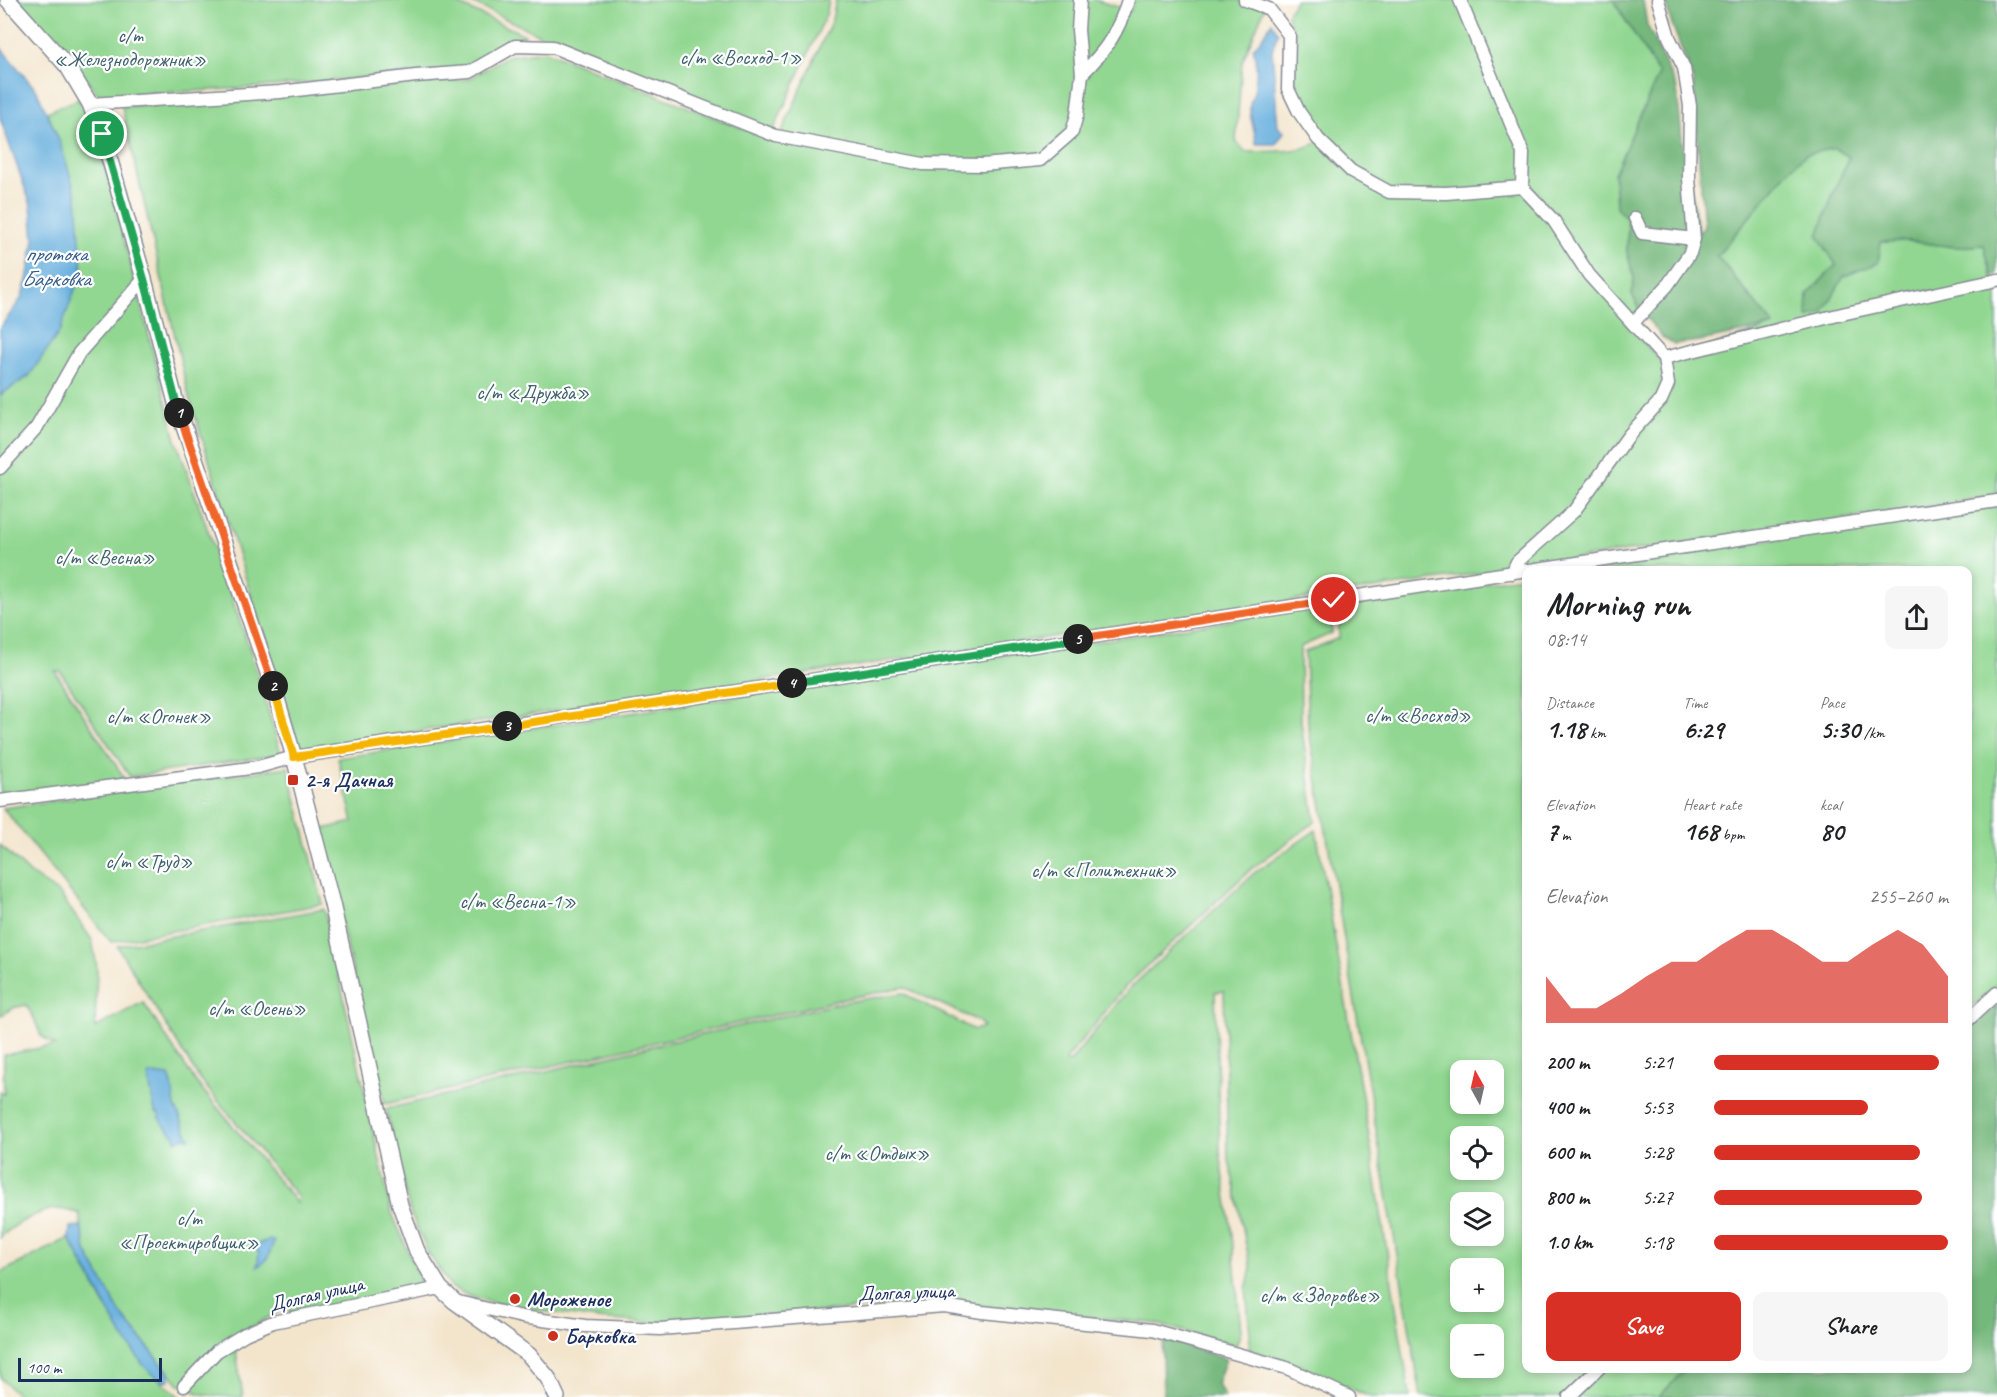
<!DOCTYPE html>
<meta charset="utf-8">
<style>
body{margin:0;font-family:Caveat,sans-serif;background:#f6f6f6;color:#202124;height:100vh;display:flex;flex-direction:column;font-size:22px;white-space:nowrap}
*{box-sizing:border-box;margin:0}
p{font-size:20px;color:#757577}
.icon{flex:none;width:33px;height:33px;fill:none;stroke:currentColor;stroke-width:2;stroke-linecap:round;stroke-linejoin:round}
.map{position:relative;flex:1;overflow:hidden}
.details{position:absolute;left:1522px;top:566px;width:450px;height:807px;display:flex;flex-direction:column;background:#fff;border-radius:12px;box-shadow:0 3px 9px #0003}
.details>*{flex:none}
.needle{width:39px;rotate:352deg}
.tools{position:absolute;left:1450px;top:1060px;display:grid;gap:12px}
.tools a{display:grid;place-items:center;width:54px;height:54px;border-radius:12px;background:#fff;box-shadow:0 3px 9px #0003;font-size:30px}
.scale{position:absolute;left:18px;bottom:15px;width:144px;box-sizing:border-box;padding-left:6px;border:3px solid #1b2f5e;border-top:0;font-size:16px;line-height:21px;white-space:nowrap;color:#1b2f5e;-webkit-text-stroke:4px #fff;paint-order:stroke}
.pin{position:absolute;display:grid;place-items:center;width:51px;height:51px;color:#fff;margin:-26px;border:3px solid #fff;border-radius:50%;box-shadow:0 2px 6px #0007}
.km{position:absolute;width:30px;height:30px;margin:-15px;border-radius:50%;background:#222;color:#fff;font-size:16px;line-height:30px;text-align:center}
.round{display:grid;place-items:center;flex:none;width:63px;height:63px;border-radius:12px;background:#f6f6f6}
.summary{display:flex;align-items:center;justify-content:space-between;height:102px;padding:0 24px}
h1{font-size:33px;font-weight:700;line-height:45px}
.figures{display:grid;grid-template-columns:repeat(3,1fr);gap:9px;height:102px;padding:6px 24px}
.figures div{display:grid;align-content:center}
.figures b{font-size:26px;font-weight:700}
.figures small{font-size:16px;font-weight:400}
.figures p{font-size:16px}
.chart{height:168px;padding:12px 24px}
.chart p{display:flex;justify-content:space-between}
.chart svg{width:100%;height:108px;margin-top:6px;fill:#d93025;opacity:.7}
.button{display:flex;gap:12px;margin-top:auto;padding:12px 24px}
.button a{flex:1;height:69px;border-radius:12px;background:#d93025;color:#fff;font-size:24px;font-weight:700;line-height:69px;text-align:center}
.button a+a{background:#f6f6f6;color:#202124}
ul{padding:0 24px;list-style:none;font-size:20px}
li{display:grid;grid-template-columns:96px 72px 1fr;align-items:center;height:45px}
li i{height:15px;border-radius:8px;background:#d93025}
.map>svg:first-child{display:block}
</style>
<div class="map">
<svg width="1997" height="1397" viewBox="0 0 1997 1397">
<rect width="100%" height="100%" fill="#fff"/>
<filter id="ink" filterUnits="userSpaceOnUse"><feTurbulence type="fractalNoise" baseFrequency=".0167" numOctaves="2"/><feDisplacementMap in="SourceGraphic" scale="12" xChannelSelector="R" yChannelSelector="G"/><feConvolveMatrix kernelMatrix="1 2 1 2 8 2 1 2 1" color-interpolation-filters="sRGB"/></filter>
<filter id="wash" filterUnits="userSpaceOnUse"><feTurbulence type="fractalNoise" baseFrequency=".008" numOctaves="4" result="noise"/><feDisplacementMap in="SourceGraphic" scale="24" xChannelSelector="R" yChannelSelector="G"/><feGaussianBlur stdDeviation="1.35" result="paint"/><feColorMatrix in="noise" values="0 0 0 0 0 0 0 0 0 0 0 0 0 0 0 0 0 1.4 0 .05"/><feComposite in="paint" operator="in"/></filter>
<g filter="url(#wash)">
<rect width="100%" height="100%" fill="#f3e5cc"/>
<path fill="#91d791" stroke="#568378" stroke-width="1.5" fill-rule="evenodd" d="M18,0H449L525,35L469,69L249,88L100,96L34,17Z
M466,0H829L826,15L773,131L546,38Z
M836,0H1095L1131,11L1133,0H1268L1242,62L1236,141L1245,152C1272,151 1306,154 1328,136L1302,108L1294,90L1295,36L1287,15L1295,0H1613L1659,74L1614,174L1628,220L1627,252L1634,278L1632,294L1640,310L1626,323L1662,362L1774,326L1717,256L1786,173L1806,154L1835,148L1849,157L1832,196L1836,265L1808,294L1823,313L1844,276L1878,263L1881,242L1908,241L1955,247L1984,245L1992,276L1997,283V496L299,749L188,393L122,107L469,79L507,56L545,51L777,142L832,20Z
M79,99L95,134L107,174L176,440L250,650L281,754L130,777L60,671H55L125,779L0,798V395L29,376L59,140L47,112Z
M1997,506V984L1968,1010V570H1568Z
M1527,576V1368H1686L1659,1397H1421L1308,724L1305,652L1339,638L1338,604ZM1461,1071H1494V1104H1461ZM1461,1137H1494V1170H1461ZM1461,1203H1494V1236H1461ZM1461,1269H1494V1302H1461ZM1461,1335H1494V1368H1461Z
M1331,605L1332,633L1300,647L1301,722L1315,822L1251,869L1126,986L1065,1061L1069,1063L1129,989L1254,873L1316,830L1367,1125L1410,1397H1370L1291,1362L1249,1350L1250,1333L1246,1289L1251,1269L1228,1155L1224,991L1215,992L1220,1152L1231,1226L1241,1332L1236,1345L1153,1323L1046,1314L944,1301L785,1315L654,1323L597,1319L501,1305L469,1296L451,1287L428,1253L410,1212L386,1109L644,1048L840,1003L903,993L974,1030L984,1027L978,1021L904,987L839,1000L385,1104L319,830L353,822L338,758Z
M288,767L323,904L111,942L3,808Z
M0,845L32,875L60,894L92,940L97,968L95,1028L143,1002L196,1082L297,1203L298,1197L199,1078L117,946L324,909L391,1211L424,1289L291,1314L288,1306L231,1339L235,1345L243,1397C217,1397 201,1397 179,1384L121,1315L86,1251L79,1213C71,1212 62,1208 55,1209C38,1211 11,1226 0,1238V1091L4,1094V1055L55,1045L41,1036L34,1018L26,1005L13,1008L0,1016Z
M69,1238L103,1302L144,1366L180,1397H20L0,1378V1273Z"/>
<path fill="#74b87b" stroke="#48746c" stroke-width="1.5" d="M1613,0H1643L1647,25L1677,89L1683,150L1699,233L1704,227L1693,80L1669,16L1666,0H1997V275L1992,276L1984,245L1955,247L1908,241L1881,242L1878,263L1844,276L1823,313L1807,318L1808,294L1836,265L1818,236L1832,196L1849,157L1835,148L1806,154L1786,173L1717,256L1774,326L1700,341L1674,344L1663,338L1640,310L1632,294L1634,278L1627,252L1628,220L1616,207L1614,174L1659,74Z
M1997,1005V1397H1659L1686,1368H1968V1031Z
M1164,1339L1226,1359L1217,1383L1225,1397H1163L1162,1350Z"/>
<path fill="#66afdd" stroke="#406f9e" stroke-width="1.5" d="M1272,22L1278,33L1272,50L1278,127L1284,132L1276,144H1256C1256,130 1249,120 1250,106C1250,101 1253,97 1254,92C1257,78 1257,61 1253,48L1260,41Z
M0,47L37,91L59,140L77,197L82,270L60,331L29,376L0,395V328L21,299L27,280L34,240L31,205L0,118Z
M151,1074L169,1076L172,1084L175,1107C181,1115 182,1127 190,1138L183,1137L176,1141L175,1136C170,1130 160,1124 159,1114L155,1112L148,1076Z
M81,1226L86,1251L121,1314L170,1374L169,1380L162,1381L144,1366L122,1335L69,1238L70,1227Z
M270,1240L275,1242C270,1247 271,1253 267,1259C264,1264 261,1263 257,1267L259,1254L256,1248L260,1243Z"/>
</g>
<g filter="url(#ink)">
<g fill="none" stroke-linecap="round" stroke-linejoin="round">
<g stroke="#878a95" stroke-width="15">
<path id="minor" d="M1245,0L1269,9L1289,35L1288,89L1299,112L1318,139L1351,171L1389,192L1446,193L1522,187
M1460,0L1523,153L1522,187L1554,221L1589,275L1664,358L1668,384L1661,400L1629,435L1574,511L1517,562L1512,573
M1082,74C1106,50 1118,33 1128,0
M90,104L280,92L416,76L470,72L515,46L553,47L776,136L923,164L982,165L1040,160L1072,132L1077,115L1082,74L1078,30L1080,0
M1635,218L1642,233L1694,239
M1633,323L1667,286L1690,253L1694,239L1689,178L1690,106L1684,68L1669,37L1658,0
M1664,358L1846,313L1997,280
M0,468L37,427L79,353L144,279
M1530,570L1997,501
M0,801L258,767L294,757L805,681L1527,570
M1968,1020L1997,993
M458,1302L522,1317L585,1326L660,1329L944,1306L982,1312L1152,1330L1287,1368L1349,1397
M184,1386L217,1351L245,1334L273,1322L440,1288
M1569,1397L1599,1368"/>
</g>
<g stroke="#878a95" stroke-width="18">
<path id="major" d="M8,0L68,67L90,104L107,150L144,279L176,403L277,699L294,757L332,904L400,1205L417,1251L440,1288L454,1301L529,1355L548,1378L557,1397"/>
</g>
<use href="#minor" stroke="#fff" stroke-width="12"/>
<use href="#major" stroke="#fff" stroke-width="15"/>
</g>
</g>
<g fill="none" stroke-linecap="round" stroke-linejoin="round" filter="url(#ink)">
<g stroke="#fff" stroke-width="12">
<path id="split-1" d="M102,134L144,279L179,413"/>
</g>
<g stroke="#fff" stroke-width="12">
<path id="split-2" d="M179,413L273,686"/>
</g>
<g stroke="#fff" stroke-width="12">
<path id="split-3" d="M273,686L294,757L507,726"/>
</g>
<g stroke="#fff" stroke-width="12">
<path id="split-4" d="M507,726L792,683"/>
</g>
<g stroke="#fff" stroke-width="12">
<path id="split-5" d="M792,683L1078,639"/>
</g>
<g stroke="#fff" stroke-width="12">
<path id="split-6" d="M1078,639L1334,600"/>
</g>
<use href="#split-1" stroke="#22a559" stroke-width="8"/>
<use href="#split-2" stroke="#f0652b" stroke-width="8"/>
<use href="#split-3" stroke="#f5b400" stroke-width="8"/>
<use href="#split-4" stroke="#f5b400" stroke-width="8"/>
<use href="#split-5" stroke="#22a559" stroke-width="8"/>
<use href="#split-6" stroke="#f0652b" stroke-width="8"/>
</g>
<g fill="#c8321e" stroke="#fff" stroke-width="2">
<rect x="287" y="774" width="12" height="12" rx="3"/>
<circle cx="515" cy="1299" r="6"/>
<circle cx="553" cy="1336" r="6"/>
</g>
<g text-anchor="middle" stroke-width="4.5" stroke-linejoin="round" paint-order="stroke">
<g font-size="21" fill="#3e616d" stroke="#fff">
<text x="130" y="42">с/т<tspan x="130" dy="24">«Железнодорожник»</tspan></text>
<text x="741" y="64">с/т «Восход-1»</text>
<text x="533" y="399">с/т «Дружба»</text>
<text x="105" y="564">с/т «Весна»</text>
<text x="1418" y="722">с/т «Восход»</text>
<text x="159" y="723">с/т «Огонек»</text>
<text x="149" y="868">с/т «Труд»</text>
<text x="1104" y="877">с/т «Политехник»</text>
<text x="518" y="908">с/т «Весна-1»</text>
<text x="257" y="1015">с/т «Осень»</text>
<text x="877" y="1160">с/т «Отдых»</text>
<text x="189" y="1225">с/т<tspan x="189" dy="24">«Проектировщик»</tspan></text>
<text x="1320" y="1302">с/т «Здоровье»</text>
</g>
<g font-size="21" font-weight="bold" fill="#1b2f5e" stroke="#fff" text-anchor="start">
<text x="305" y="787">2-я Дачная</text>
<text x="527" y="1306">Мороженое</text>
<text x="565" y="1343">Барковка</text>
</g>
<g font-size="21" fill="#1b2f5e" stroke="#fff">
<text transform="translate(906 1292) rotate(-2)" y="7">Долгая улица</text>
<text transform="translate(316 1294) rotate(-13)" y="7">Долгая улица</text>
</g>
<g font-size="22" font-style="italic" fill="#355c8a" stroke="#fff">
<text x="56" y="261">протока<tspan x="56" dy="25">Барковка</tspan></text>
</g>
</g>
</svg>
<div class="tools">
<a><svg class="needle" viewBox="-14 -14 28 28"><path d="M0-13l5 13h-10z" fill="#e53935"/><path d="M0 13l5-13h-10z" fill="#757577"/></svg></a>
<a><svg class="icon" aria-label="locate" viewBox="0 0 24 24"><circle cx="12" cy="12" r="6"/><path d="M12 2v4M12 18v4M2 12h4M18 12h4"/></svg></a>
<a><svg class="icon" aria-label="layers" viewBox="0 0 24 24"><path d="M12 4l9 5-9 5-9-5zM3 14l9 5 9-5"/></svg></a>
<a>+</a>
<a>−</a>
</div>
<div class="scale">100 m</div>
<div class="pin" style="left:102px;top:134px;background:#1e9e55"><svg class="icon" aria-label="arrive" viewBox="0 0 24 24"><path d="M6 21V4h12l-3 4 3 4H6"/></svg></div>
<div class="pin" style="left:1334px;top:600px;background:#d93025"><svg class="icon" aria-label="check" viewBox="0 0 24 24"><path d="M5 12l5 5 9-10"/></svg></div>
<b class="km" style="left:179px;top:413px">1</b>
<b class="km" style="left:273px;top:686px">2</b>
<b class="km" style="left:507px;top:726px">3</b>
<b class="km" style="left:792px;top:683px">4</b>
<b class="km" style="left:1078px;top:639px">5</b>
<section class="details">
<div class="summary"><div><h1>Morning run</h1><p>08:14</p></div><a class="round"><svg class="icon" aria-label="share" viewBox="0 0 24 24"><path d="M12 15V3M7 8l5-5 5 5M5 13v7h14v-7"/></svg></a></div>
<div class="figures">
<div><p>Distance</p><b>1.18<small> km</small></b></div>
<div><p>Time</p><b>6:29</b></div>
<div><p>Pace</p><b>5:30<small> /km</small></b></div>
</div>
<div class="figures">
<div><p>Elevation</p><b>7<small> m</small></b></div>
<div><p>Heart rate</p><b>168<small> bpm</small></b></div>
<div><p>kcal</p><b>80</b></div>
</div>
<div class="chart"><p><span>Elevation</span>255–260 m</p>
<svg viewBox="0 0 160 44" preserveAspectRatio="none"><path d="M0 44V25L10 38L20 38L30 32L40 25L50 19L60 19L70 12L80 6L90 6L100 12L110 19L120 19L130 12L140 6L150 12L160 25V44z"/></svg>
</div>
<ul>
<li><b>200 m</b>5:21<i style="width:96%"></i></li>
<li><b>400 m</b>5:53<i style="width:66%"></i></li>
<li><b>600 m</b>5:28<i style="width:88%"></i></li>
<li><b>800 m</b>5:27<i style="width:89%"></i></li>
<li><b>1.0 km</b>5:18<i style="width:100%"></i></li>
</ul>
<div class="button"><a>Save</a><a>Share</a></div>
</section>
</div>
